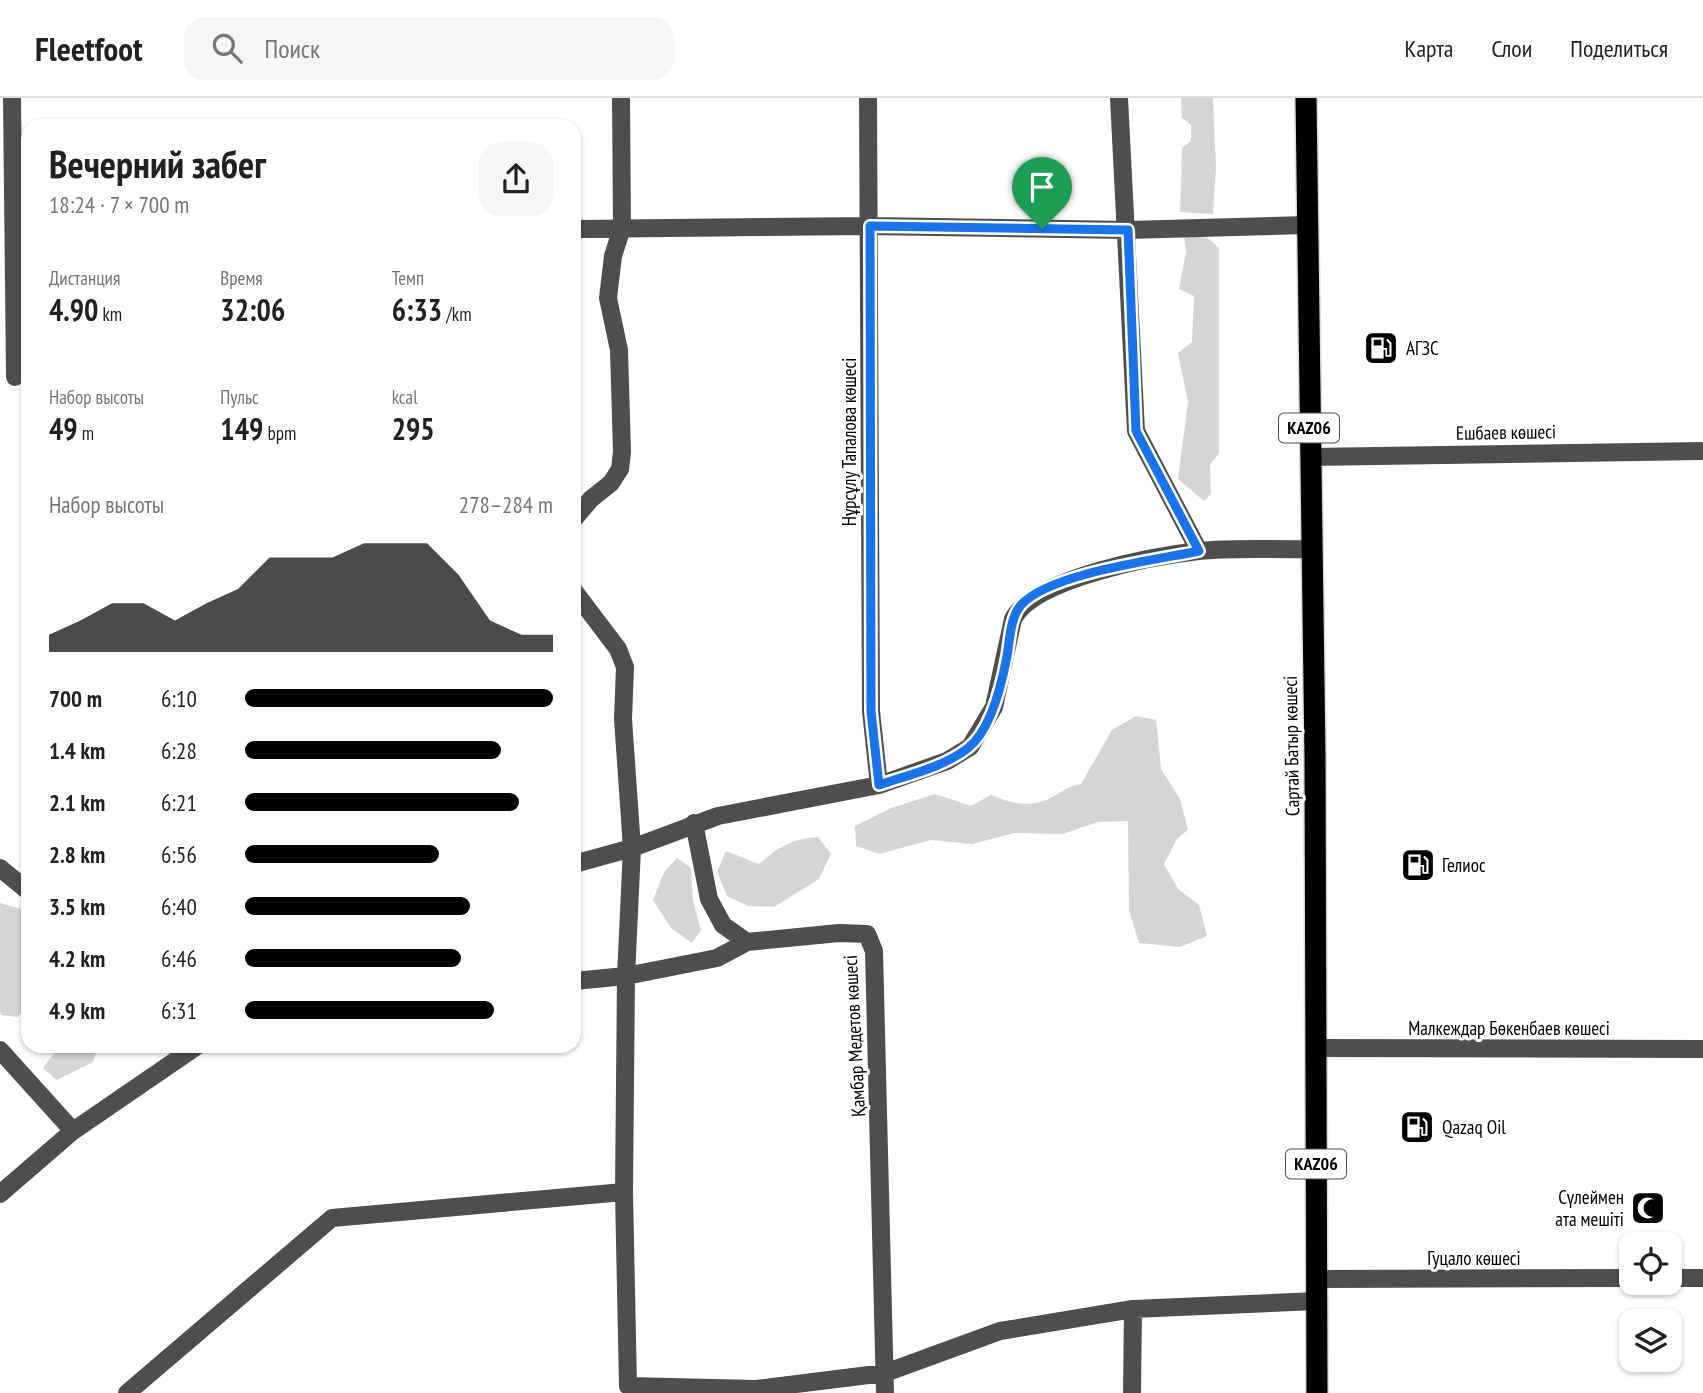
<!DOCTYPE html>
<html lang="ru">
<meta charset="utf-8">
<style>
body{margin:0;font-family:"PT Sans Narrow",sans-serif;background:#f6f6f6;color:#202124;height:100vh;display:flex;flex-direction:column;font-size:26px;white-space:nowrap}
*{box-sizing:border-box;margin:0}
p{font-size:23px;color:#757577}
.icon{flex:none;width:38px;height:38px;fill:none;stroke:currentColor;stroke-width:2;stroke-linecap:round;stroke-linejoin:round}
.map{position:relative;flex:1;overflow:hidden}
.sheet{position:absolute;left:21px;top:21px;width:560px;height:934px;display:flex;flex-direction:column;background:#fff;border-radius:21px;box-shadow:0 2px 5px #0004}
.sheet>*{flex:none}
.tools{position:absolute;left:1619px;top:1134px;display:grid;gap:14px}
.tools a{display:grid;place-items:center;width:63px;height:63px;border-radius:14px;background:#fff;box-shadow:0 2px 5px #0004;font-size:35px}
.pin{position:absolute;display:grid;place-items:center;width:60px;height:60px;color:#fff;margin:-72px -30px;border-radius:50% 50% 50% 0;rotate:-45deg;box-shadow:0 0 7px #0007}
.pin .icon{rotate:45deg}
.round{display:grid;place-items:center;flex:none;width:74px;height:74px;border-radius:21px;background:#f6f6f6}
.head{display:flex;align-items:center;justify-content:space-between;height:119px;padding:0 28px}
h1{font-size:38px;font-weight:600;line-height:52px}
.metrics{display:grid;grid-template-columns:repeat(3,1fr);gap:10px;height:119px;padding:7px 28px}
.metrics div{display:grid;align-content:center}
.metrics b{font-size:30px;font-weight:600}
.metrics small{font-size:19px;font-weight:400}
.metrics p{font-size:19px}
.chart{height:196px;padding:14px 28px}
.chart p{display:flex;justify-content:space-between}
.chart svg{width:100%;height:126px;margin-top:7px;fill:#000;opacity:.7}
ul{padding:0 28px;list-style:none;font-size:23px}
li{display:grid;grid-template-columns:112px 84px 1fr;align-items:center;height:52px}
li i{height:18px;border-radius:9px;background:#000}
header{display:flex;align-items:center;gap:42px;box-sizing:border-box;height:98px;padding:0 35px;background:#fff;border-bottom:2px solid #e0e0e0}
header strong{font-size:33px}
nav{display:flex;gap:38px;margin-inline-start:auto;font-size:24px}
.search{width:490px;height:63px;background:#f6f6f6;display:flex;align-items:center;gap:18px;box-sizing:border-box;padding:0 24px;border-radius:21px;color:#757577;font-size:26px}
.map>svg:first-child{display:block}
</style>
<header>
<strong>Fleetfoot</strong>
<div class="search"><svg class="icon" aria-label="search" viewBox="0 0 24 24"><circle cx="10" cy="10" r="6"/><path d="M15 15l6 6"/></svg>Поиск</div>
<nav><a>Карта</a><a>Слои</a><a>Поделиться</a></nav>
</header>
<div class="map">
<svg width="1703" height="1295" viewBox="0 0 1703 1295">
<rect width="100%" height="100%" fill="#fff"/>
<path fill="#d5d5d5" d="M1181,0H1213L1216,70L1213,116L1180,114L1182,50L1191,43V27L1182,20Z
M1184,137L1208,140L1219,150V356L1210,366L1211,396L1204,403L1178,381L1188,304L1178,255L1192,244L1194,198L1179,191L1186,154Z
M1136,618L1156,622L1161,671L1180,701L1188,732L1177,741L1164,766L1178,791L1199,807L1207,838L1180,849L1139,845L1129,812L1128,723L1098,724L1063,736L1014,735L972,746L931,742L879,756L856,748L855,728L891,710L935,696L971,708L991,697C1009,704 1026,710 1046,702C1059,697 1066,688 1081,686L1112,632Z
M818,739L831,756L819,781L774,809L748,808L727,798L717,774L726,753L759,766C777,750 793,740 818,739Z
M677,760L691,770L693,803L701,832L692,845L671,830L653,802L664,774Z
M0,805L28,813V909L17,919L1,917L0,913Z
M59,948H98V949L93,964L57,982L43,970Z"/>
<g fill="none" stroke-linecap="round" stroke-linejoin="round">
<g stroke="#dbdbdb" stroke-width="24">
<path id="highway" d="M1306,0L1315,660L1317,1295"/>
</g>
<path stroke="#4e4e4e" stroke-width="18" d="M12,0L15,279
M868,0L871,613L879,687
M1119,0L1136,333L1199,453
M574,131L870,128L1128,132L1306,127
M1310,359L1703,353
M574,421L591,401L611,385L620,371L622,354L619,252L608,200L613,158L622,130L621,0
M574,493L618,551L625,569L623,621L632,750L626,878L717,860L747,844
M694,725L709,801L723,827L747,844L839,835L867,836L874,853L885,1295
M574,766L632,750L718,718L879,687L947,663L970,649L994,609L1013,521C1034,480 1154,458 1199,453C1236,449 1274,452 1311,451
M0,770L28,793
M574,883L626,878L624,1094
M1315,950L1703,951
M0,952L73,1033L0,1096
M73,1033L197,948
M1670,1180H1703
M1317,1181L1631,1180
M127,1295L332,1120L624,1094L628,1288L756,1291L885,1275L1000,1233L1133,1211L1317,1203
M1132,1295L1133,1211"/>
<use href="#highway" stroke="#000" stroke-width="21"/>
</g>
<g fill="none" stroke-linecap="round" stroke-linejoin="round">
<g stroke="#fff" stroke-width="14">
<path id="route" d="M870,128L1128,132L1136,333L1199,453C1156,462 1050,475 1021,507C1010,520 1010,541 1007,558C1002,585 991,632 968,650C944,669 908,677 879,687L871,613Z"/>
</g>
<use href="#route" stroke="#1a73e8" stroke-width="9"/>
</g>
<defs>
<g id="fuel-square" transform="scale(1.75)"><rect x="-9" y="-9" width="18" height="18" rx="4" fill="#000" stroke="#fff"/><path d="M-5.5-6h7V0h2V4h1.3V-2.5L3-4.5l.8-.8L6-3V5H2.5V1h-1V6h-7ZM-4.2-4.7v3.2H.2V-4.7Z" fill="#fff"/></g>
<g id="mosque-square" transform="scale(1.75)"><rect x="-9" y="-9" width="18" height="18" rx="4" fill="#000" stroke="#fff"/><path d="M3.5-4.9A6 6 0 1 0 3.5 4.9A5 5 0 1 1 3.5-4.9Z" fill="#fff"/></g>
</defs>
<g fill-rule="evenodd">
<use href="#fuel-square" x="1381" y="250"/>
<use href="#fuel-square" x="1418" y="767"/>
<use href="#fuel-square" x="1417" y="1029"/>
<use href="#mosque-square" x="1648" y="1110"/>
</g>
<g text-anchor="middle" stroke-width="6" stroke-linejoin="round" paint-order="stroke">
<g fill="#fff" stroke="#4c4c4c" stroke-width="2">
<rect x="1279" y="315.5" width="60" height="29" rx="5"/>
<rect x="1286" y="1051.5" width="60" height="29" rx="5"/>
</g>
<g font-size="18" font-weight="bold" fill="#000">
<text x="1309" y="336">KАZ06</text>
<text x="1316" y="1072">KАZ06</text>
</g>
<g font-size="19" fill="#000" stroke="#fff" text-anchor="start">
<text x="1406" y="257">АГЗС</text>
<text x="1442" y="774">Гелиос</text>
<text x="1442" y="1036">Qazaq Oil</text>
<text x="1624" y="1106" text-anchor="end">Сүлеймен<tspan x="1624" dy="22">ата мешіті</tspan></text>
</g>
<g font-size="19" fill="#000" stroke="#fff">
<text transform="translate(1506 334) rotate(-1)" y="7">Ешбаев көшесі</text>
<text transform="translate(849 344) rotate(-90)" y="7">Нұрсұлу Тапалова көшесі</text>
<text transform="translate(1291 648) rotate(-91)" y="7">Сартай Батыр көшесі</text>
<text x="1509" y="937">Малкеждар Бөкенбаев көшесі</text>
<text transform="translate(854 938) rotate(-93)" y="7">Қамбар Медетов көшесі</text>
<text x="1474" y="1167">Гуцало көшесі</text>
</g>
</g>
</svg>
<div class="tools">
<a><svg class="icon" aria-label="locate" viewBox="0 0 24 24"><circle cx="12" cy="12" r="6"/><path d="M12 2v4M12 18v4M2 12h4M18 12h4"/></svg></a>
<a><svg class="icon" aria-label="layers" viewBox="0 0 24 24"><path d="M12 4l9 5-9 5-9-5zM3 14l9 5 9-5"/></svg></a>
</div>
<div class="pin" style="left:1042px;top:131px;background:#1e9e55"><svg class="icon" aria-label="arrive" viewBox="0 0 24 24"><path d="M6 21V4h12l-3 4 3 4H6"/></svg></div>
<section class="sheet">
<div class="head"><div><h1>Вечерний забег</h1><p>18:24 · 7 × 700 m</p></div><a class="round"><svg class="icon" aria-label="share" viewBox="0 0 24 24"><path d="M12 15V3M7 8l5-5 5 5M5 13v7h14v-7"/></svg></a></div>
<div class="metrics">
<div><p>Дистанция</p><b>4.90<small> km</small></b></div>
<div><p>Время</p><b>32:06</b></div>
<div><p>Темп</p><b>6:33<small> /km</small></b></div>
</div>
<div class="metrics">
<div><p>Набор высоты</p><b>49<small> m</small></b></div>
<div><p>Пульс</p><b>149<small> bpm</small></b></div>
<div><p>kcal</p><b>295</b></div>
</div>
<div class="chart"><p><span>Набор высоты</span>278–284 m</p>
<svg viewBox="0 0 160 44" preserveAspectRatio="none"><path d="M0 44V38L10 33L20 27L30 27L40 33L50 27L60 22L70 11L80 11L90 11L100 6L110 6L120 6L130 17L140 33L150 38L160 38V44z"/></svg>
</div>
<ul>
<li><b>700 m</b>6:10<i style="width:100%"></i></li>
<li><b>1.4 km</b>6:28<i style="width:83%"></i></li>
<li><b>2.1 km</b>6:21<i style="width:89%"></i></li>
<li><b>2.8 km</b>6:56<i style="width:63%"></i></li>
<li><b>3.5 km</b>6:40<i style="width:73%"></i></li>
<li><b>4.2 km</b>6:46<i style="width:70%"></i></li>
<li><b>4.9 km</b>6:31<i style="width:81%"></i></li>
</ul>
</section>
</div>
